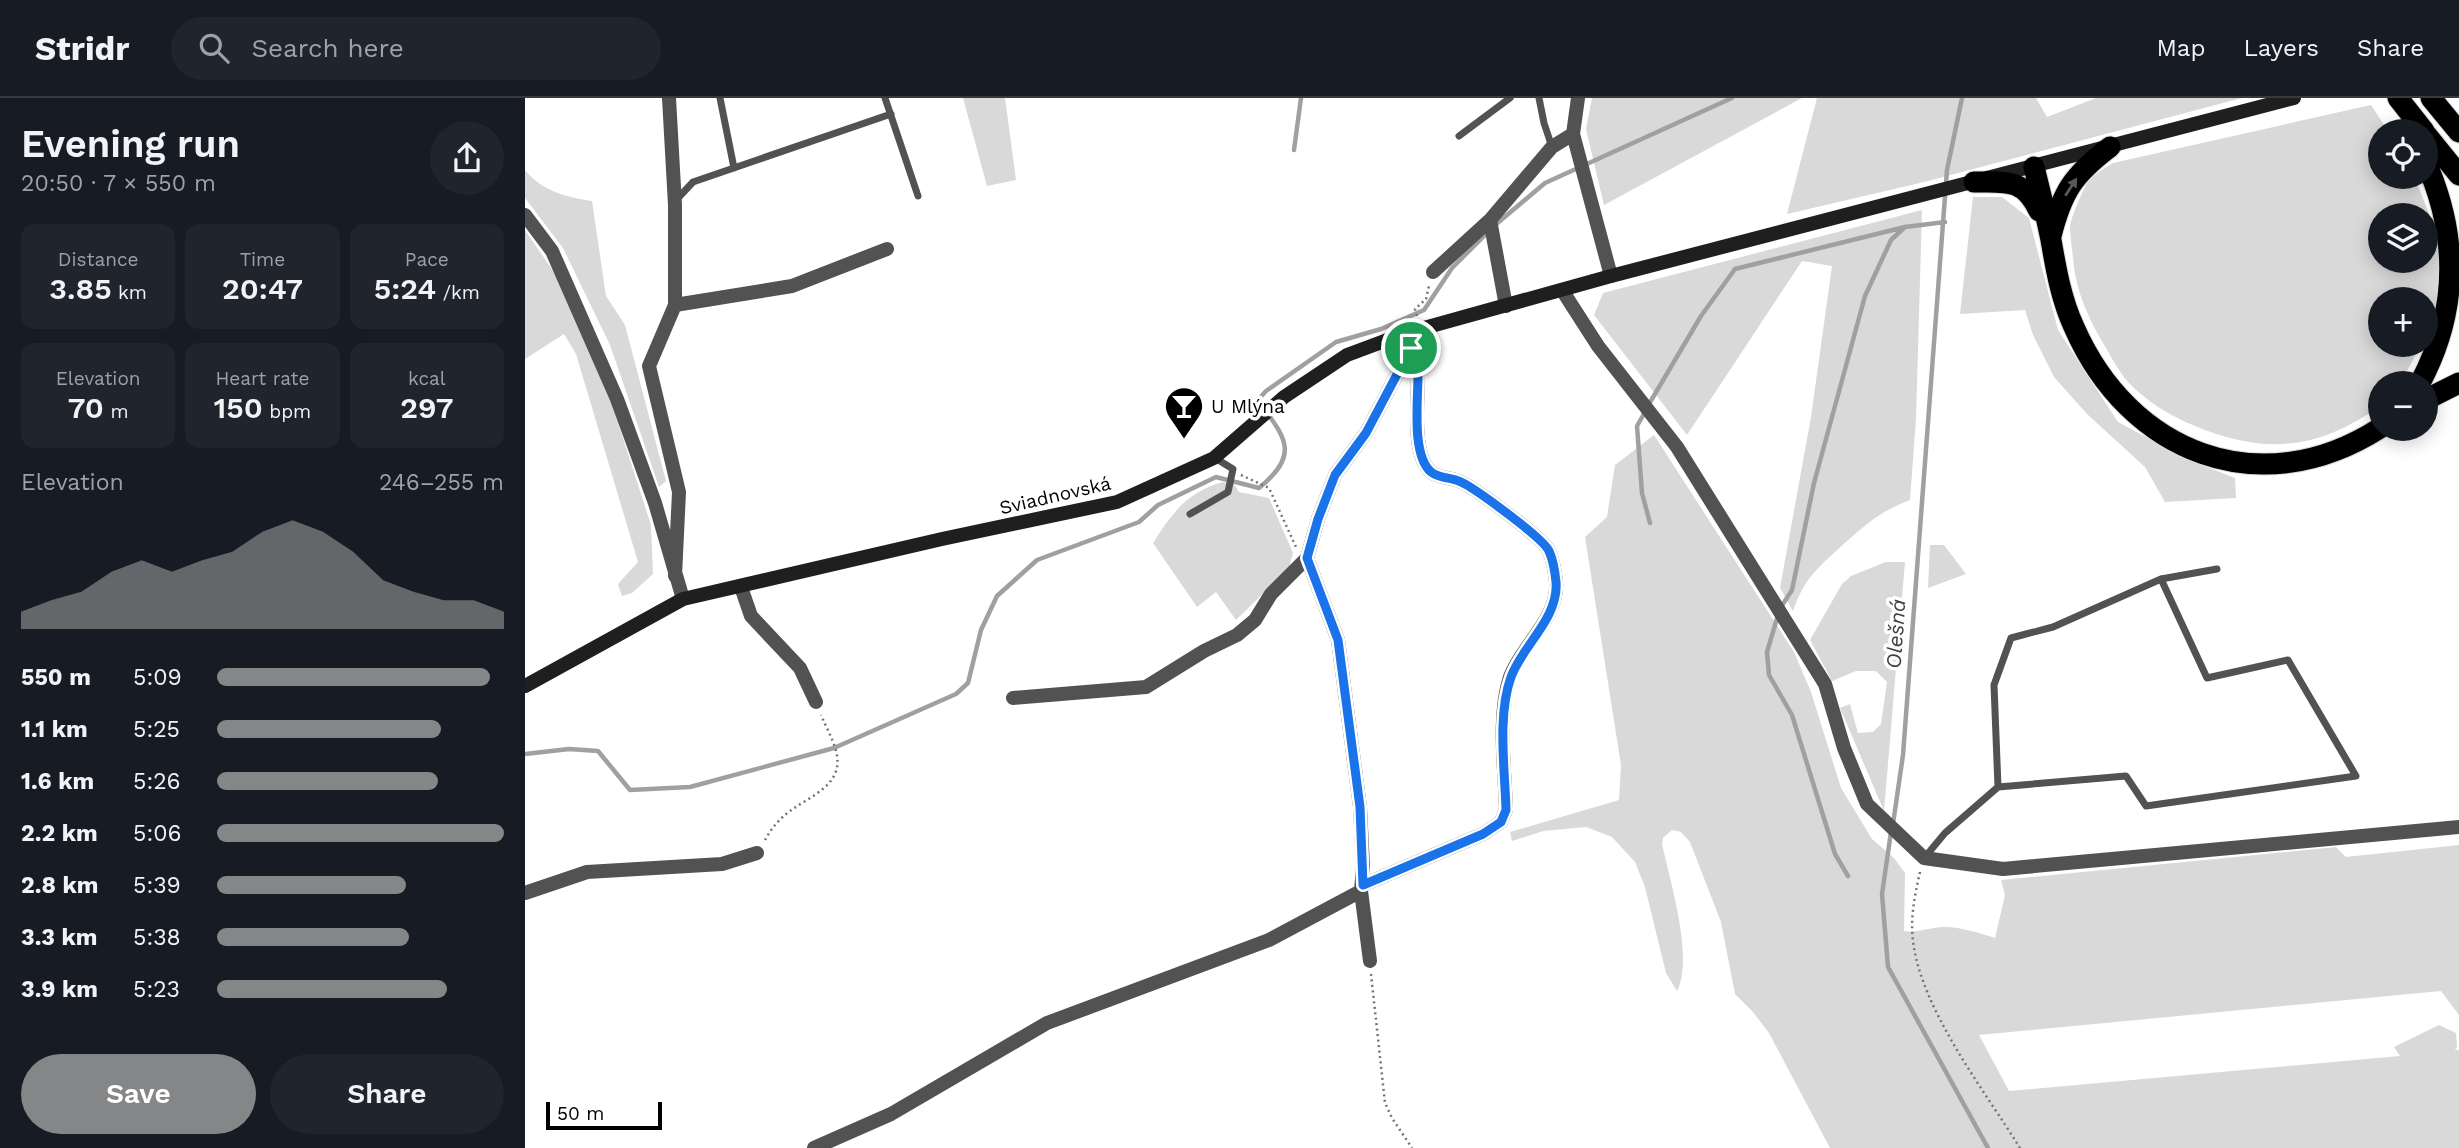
<!DOCTYPE html>
<meta charset="utf-8">
<style>
body{margin:0;font-family:"Work Sans",sans-serif;background:#20242c;color:#f1f3f6;height:100vh;display:flex;flex-direction:column;font-size:26px;white-space:nowrap}
*{box-sizing:border-box;margin:0}
p{font-size:23px;color:#9ea1a6}
.icon{flex:none;width:38px;height:38px;fill:none;stroke:currentColor;stroke-width:2;stroke-linecap:round;stroke-linejoin:round}
.map{position:relative;flex:1;overflow:hidden}
.drawer{display:flex;flex-direction:column;background:#171b24;width:525px}
.drawer>*{flex:none}
.controls{position:absolute;left:1843px;top:21px;display:grid;gap:14px}
.controls a{display:grid;place-items:center;width:70px;height:70px;border-radius:50%;background:#171b24;box-shadow:0 4px 18px #0003;font-size:35px}
.scale{position:absolute;left:21px;bottom:18px;width:116px;box-sizing:border-box;padding-left:7px;border:4px solid #000;border-top:0;font-size:19px;line-height:24px;white-space:nowrap;color:#000;-webkit-text-stroke:5px #fff;paint-order:stroke}
.pin{position:absolute;display:grid;place-items:center;width:60px;height:60px;color:#fff;margin:-30px;border:4px solid #fff;border-radius:50%;box-shadow:0 2px 7px #0007}
.round{display:grid;place-items:center;flex:none;width:74px;height:74px;border-radius:37px;background:#20242c}
.headline{display:flex;align-items:center;justify-content:space-between;height:119px;padding:0 21px}
h1{font-size:38px;font-weight:600;line-height:52px}
.figures{display:grid;grid-template-columns:repeat(3,1fr);gap:10px;height:119px;padding:7px 21px}
.figures div{display:grid;align-content:center;border-radius:14px;background:#20242c;text-align:center}
.figures b{font-size:30px;font-weight:600}
.figures small{font-size:19px;font-weight:400}
.figures p{font-size:19px}
.chart{height:196px;padding:14px 21px}
.chart p{display:flex;justify-content:space-between}
.chart svg{width:100%;height:126px;margin-top:7px;fill:#858687;opacity:.7}
.cta{display:flex;gap:14px;margin-top:auto;padding:14px 21px}
.cta a{flex:1;height:80px;border-radius:42px;background:#858687;color:#fff;font-size:28px;font-weight:600;line-height:80px;text-align:center}
.cta a+a{background:#20242c;color:#f1f3f6}
ul{padding:0 21px;list-style:none;font-size:23px}
li{display:grid;grid-template-columns:112px 84px 1fr;align-items:center;height:52px}
li i{height:18px;border-radius:9px;background:#858687}
header{display:flex;align-items:center;gap:42px;box-sizing:border-box;height:98px;padding:0 35px;background:#171b24;border-bottom:2px solid #363941}
header strong{font-size:33px}
nav{display:flex;gap:38px;margin-inline-start:auto;font-size:24px}
.search{width:490px;height:63px;background:#20242c;display:flex;align-items:center;gap:18px;box-sizing:border-box;padding:0 24px;border-radius:38px;color:#9ea1a6;font-size:26px}
main{display:flex;flex:1;min-height:0}
.map>svg:first-child{display:block}
</style>
<header>
<strong>Stridr</strong>
<div class="search"><svg class="icon" aria-label="search" viewBox="0 0 24 24"><circle cx="10" cy="10" r="6"/><path d="M15 15l6 6"/></svg>Search here</div>
<nav><a>Map</a><a>Layers</a><a>Share</a></nav>
</header>
<main>
<section class="drawer">
<div class="headline"><div><h1>Evening run</h1><p>20:50 · 7 × 550 m</p></div><a class="round"><svg class="icon" aria-label="share" viewBox="0 0 24 24"><path d="M12 15V3M7 8l5-5 5 5M5 13v7h14v-7"/></svg></a></div>
<div class="figures">
<div><p>Distance</p><b>3.85<small> km</small></b></div>
<div><p>Time</p><b>20:47</b></div>
<div><p>Pace</p><b>5:24<small> /km</small></b></div>
</div>
<div class="figures">
<div><p>Elevation</p><b>70<small> m</small></b></div>
<div><p>Heart rate</p><b>150<small> bpm</small></b></div>
<div><p>kcal</p><b>297</b></div>
</div>
<div class="chart"><p><span>Elevation</span>246–255 m</p>
<svg viewBox="0 0 160 44" preserveAspectRatio="none"><path d="M0 44V38L10 34L20 31L30 24L40 20L50 24L60 20L70 17L80 10L90 6L100 10L110 17L120 27L130 31L140 34L150 34L160 38V44z"/></svg>
</div>
<ul>
<li><b>550 m</b>5:09<i style="width:95%"></i></li>
<li><b>1.1 km</b>5:25<i style="width:78%"></i></li>
<li><b>1.6 km</b>5:26<i style="width:77%"></i></li>
<li><b>2.2 km</b>5:06<i style="width:100%"></i></li>
<li><b>2.8 km</b>5:39<i style="width:66%"></i></li>
<li><b>3.3 km</b>5:38<i style="width:67%"></i></li>
<li><b>3.9 km</b>5:23<i style="width:80%"></i></li>
</ul>
<div class="cta"><a>Save</a><a>Share</a></div>
</section>
<div class="map">
<svg width="1934" height="1050" viewBox="0 0 1934 1050">
<rect width="100%" height="100%" fill="#fff"/>
<path fill="#d9d9d9" fill-rule="evenodd" d="M438,0H480L491,82L462,88Z
M1067,0H1277L1079,107L1061,31Z
M1292,0H1511L1522,19L1571,0H1717L1399,84L1262,116Z
M1846,7L1863,33H1855V79H1889C1904,114 1920,152 1916,191C1914,207 1905,224 1901,239L1900,201H1855V247H1896L1877,282L1874,285H1855V308C1793,352 1740,357 1670,328C1647,319 1621,303 1604,285C1592,272 1584,254 1575,240C1561,215 1550,189 1548,160C1547,150 1545,139 1545,128C1546,120 1558,91 1563,84C1568,77 1580,70 1588,65ZM1855,117H1900V163H1855Z
M0,72C17,93 41,99 67,103L81,198L100,227L141,383L134,389L85,247L38,150L0,100Z
M1448,99H1477L1504,120L1533,232L1593,324L1664,362L1710,380L1711,400L1640,404L1620,369L1562,316L1529,279L1508,237L1500,212L1435,216Z
M1397,112L1391,321L1385,402C1355,414 1345,423 1321,444C1295,468 1280,478 1268,513L1255,490L1286,319L1307,168L1277,163L1162,337L1069,217L1078,195Z
M0,132L37,186L86,303L126,427L128,476L107,495L97,498L93,486L113,464L51,256L39,236L0,261Z
M1129,337L1269,554L1286,594L1316,690L1347,741L1369,760L1380,775L1379,833C1394,835 1405,829 1419,829C1437,829 1454,835 1470,840L1480,797L1476,782L1811,749L1821,759L1934,747V917L1916,893L1454,937L1484,993L1875,958L1869,949L1914,927L1931,935L1932,949L1930,952H1934V1050H1305L1244,935L1228,914L1210,896L1196,824L1165,744L1156,734L1147,732L1138,740L1137,746C1145,783 1169,860 1152,893L1141,875L1120,789L1110,764L1087,739L1061,729L1018,733L987,743L985,734L1094,702L1096,667L1060,439L1082,419L1090,367Z
M698,384L709,386L714,394L744,400L768,455L764,470L711,522L691,494L672,509L628,445C647,415 662,394 698,384Z
M1405,447H1419L1441,476L1403,490Z
M1361,464H1380L1359,713L1315,610L1325,606L1333,635L1348,634L1356,626L1362,584L1351,573H1331L1307,583L1285,542L1317,486L1326,478Z"/>
<g fill="none" stroke-linecap="round" stroke-linejoin="round">
<path stroke="#a0a0a0" stroke-width="4.5" d="M769,52L776,0
M969,128L1020,85L1207,0
M1124,306L1176,218L1210,171L1380,129L1420,124
M1120,314L1112,328L1117,395L1125,425
M1256,509L1267,492L1289,385L1340,198L1366,142L1380,129
M1253,517L1242,554L1244,577L1267,617L1310,756L1323,778
M0,656L44,651L73,653L105,692L165,689L309,650L431,596L443,585L456,532L472,498L512,462L614,424L633,407L691,379L734,390C777,355 759,339 733,302L741,293L811,244L856,231L899,212L927,170L963,134
M1368,726L1378,657L1422,72L1437,0
M1366,734L1357,796L1363,869L1463,1050"/>
<g stroke="#dbdbdb" stroke-width="23">
<path id="highway" d="M1873,0L1899,33
M1906,0L1934,34
M1900,35L1934,77
M1509,69C1515,93 1521,117 1526,142C1531,171 1536,201 1549,229C1604,355 1735,407 1855,330
M1449,84C1481,84 1499,80 1514,113
M1526,138C1537,94 1548,77 1585,49
M1895,285C1934,212 1934,138 1900,62
M1900,302L1934,285"/>
</g>
<path stroke="#747474" stroke-width="2.5" stroke-dasharray="2 3.5" stroke-linecap="butt" d="M892,218L890,211L901,201L904,188
M716,377L744,390L771,449
M240,742C246,731 254,721 265,713C287,697 320,686 311,653C308,641 301,629 296,617
M1395,774C1390,796 1385,820 1388,843C1396,911 1459,992 1495,1050
M846,876L860,1005L867,1020L887,1050"/>
<path stroke="#525252" stroke-width="7" d="M195,0L209,70
M360,0L393,98
M1014,0L1019,25L1027,49
M934,38L985,0
M153,100L168,84L366,16
M665,416L703,394L708,371L690,360
M1473,689L1601,678L1621,708L1831,678L1763,562L1682,580L1636,481
M1400,759L1420,735L1473,689L1469,587L1486,540L1528,529L1636,481L1692,471"/>
<path stroke="#525252" stroke-width="14" d="M144,0L150,107V207
M1053,0L1048,36L1086,178
M0,117L27,153L92,301L130,405L158,501
M908,174L965,122
M1037,192L1073,248L1152,349L1300,586L1319,650L1342,706L1399,760L1478,771L1934,729
M981,208L965,122L1027,49L1048,36
M150,478L154,394L124,268L150,207L267,188L362,151
M216,489L226,518L275,570L291,604
M488,600L621,589L679,553L712,537L730,522L746,496L782,460
M838,787L958,736L976,724L981,712C980,672 972,618 985,579C996,548 1034,520 1031,484C1030,474 1028,462 1024,453C1018,440 951,391 936,384C927,379 915,381 906,374C885,356 894,295 893,270C892,263 889,257 886,250
M836,793L845,863
M0,795L62,774L197,766L232,755
M289,1050L366,1016L522,925L744,842L836,793L838,768L835,709L813,542L782,460L793,421L810,377L841,335L886,250L881,235"/>
<path stroke="#1f1f1f" stroke-width="14" d="M0,588L158,501L417,441L592,404L689,360L759,299L822,257L881,235L1086,178L1769,0"/>
<use href="#highway" stroke="#000" stroke-width="21"/>
</g>
<defs><path id="oneway-solid" d="M-6-.8H1V-3.2L6.5 0L1 3.2V.8H-6Z" transform="scale(1.75)"/></defs>
<use fill="#595959" href="#oneway-solid" transform="translate(1546 89) rotate(-57)"/>
<g fill="none" stroke-linecap="round" stroke-linejoin="round">
<g stroke="#fff" stroke-width="14">
<path id="route" d="M886,250C889,257 892,263 893,270C894,295 885,356 906,374C915,381 927,379 936,384C951,391 1018,440 1024,453C1028,462 1030,474 1031,484C1034,520 997,548 986,579C972,618 980,672 981,712L976,724L958,736L838,787L835,709L813,542L782,460L793,421L810,377L841,335Z"/>
</g>
<use href="#route" stroke="#1a73e8" stroke-width="9"/>
</g>
<defs>
<g id="bar-pin" transform="scale(2.0125)"><path d="M0 17L-7.5 6A9.5 9.5 0 1 1 7.5 6Z" fill="#000" stroke="#fff"/><path d="M-6-5H6L.8 .8V4.5H3.5V6h-7V4.5H-.8V.8Z" fill="#fff"/></g>
</defs>
<g fill-rule="evenodd">
<use href="#bar-pin" x="659" y="308"/>
</g>
<g text-anchor="middle" stroke-width="7" stroke-linejoin="round" paint-order="stroke">
<g font-size="19" fill="#000" stroke="#fff" text-anchor="start">
<text x="686" y="315">U Mlýna</text>
</g>
<g font-size="19" fill="#000" stroke="#fff">
<text transform="translate(530 397) rotate(-13)" y="7">Sviadnovská</text>
</g>
<g font-size="21" font-style="italic" fill="#414141" stroke="#fff">
<text transform="translate(1371 536) rotate(-86)" y="7">Olešná</text>
</g>
</g>
</svg>
<div class="controls">
<a><svg class="icon" aria-label="locate" viewBox="0 0 24 24"><circle cx="12" cy="12" r="6"/><path d="M12 2v4M12 18v4M2 12h4M18 12h4"/></svg></a>
<a><svg class="icon" aria-label="layers" viewBox="0 0 24 24"><path d="M12 4l9 5-9 5-9-5zM3 14l9 5 9-5"/></svg></a>
<a>+</a>
<a>−</a>
</div>
<div class="scale">50 m</div>
<div class="pin" style="left:886px;top:250px;background:#1e9e55"><svg class="icon" aria-label="arrive" viewBox="0 0 24 24"><path d="M6 21V4h12l-3 4 3 4H6"/></svg></div>
</div>
</main>
